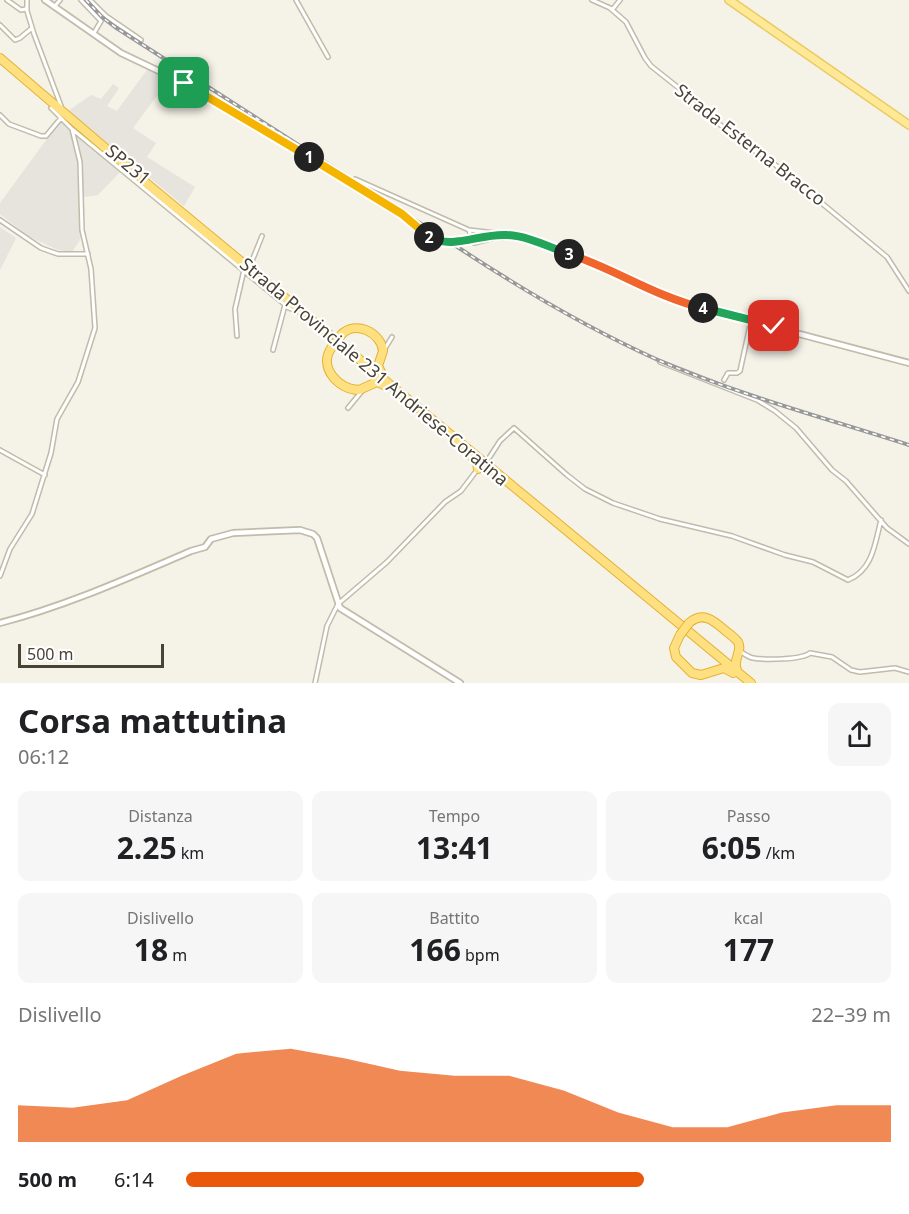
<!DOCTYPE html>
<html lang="it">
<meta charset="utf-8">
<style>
body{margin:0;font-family:"Noto Sans",sans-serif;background:#f6f6f6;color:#202124;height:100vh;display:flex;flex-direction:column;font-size:22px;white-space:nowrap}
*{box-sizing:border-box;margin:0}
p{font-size:20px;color:#757577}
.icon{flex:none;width:33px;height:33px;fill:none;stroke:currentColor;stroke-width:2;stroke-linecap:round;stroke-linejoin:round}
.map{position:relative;height:683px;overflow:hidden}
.panel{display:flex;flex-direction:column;background:#fff;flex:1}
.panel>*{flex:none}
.scale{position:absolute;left:18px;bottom:15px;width:146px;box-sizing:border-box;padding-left:6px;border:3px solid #494336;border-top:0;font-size:16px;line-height:21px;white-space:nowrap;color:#494336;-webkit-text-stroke:4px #fff;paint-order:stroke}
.pin{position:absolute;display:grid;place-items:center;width:51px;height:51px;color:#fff;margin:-26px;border-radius:12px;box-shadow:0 3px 9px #0006}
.km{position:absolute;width:30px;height:30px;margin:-15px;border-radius:50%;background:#222;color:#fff;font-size:16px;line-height:30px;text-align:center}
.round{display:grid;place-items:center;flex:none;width:63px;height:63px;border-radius:12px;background:#f6f6f6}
.overview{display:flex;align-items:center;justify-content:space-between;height:102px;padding:0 18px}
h1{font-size:33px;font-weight:700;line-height:45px}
.metrics{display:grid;grid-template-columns:repeat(3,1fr);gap:9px;height:102px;padding:6px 18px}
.metrics div{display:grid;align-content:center;border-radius:12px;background:#f6f6f6;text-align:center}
.metrics b{font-size:30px;font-weight:700}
.metrics small{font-size:16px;font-weight:400}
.metrics p{font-size:16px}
.chart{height:168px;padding:12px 18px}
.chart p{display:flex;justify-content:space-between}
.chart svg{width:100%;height:108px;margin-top:6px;fill:#ea580c;opacity:.7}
ul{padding:0 18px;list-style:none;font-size:20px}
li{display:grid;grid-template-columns:96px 72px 1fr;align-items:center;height:45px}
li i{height:15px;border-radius:8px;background:#ea580c}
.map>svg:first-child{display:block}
</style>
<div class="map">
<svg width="909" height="683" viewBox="0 0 909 683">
<rect width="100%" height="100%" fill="#f5f2e8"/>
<path fill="#e7e4dd" d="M149,67L170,78L133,128L156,143L147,157L195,187L184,206L68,111L91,95L101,99L113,84L119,88L107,106L117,111Z
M60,121L120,172L98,195L79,198L80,240L72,252L58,250L28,236L0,214V203Z
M0,227L16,238L0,270Z"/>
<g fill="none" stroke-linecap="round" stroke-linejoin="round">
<g stroke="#c1bbaa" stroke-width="6">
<path id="minor" d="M7,0L21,10L26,9L27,6
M27,0V11L34,34L61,106
M81,0L101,21L94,33
M90,0L106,16L141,40
M296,0L328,57
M592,0L610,8L626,22L645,58L651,66L680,89L693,103L748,147L767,158L887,257L909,291
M54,7L60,0
M612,10L620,0
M0,25L15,40L20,38L32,28
M0,115L9,124L41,136H46L61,118
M72,129L289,308L297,311
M355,179L469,230L504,234
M0,220L41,248L58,254H88
M469,230L471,237
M471,240L474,243L493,238H504
M250,266L262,236
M237,336L235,309L244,270
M273,350L285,305
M384,350L392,337
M660,362L757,400L775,411L796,428L832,470L846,481L887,528L909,544
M724,380L728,373H737L740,371L751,321
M348,408L362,391
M0,450L45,475
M489,458L500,441L514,428L567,475L585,489L613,503L660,519L732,536L785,555L813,562L848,580C873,570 875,543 881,520
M0,576L10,549L32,514L51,453L57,419L78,382L95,328L91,269L82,230L80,162L72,129L51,108
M740,651C744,654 748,657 753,658C764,660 802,660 810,653L832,657L851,670L860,672L895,668L909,672
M315,683L327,626L338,604L387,562L445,502L461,491L477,470"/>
</g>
<g stroke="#c1bbaa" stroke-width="8">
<path id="tertiary" d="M45,0L121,53L184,83L269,132L356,185L402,214L424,234L435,240L450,243L495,235L525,238L575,256L675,301L909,363
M0,623C66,606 128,578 191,551L205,547L211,539L233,533L300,530L313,534L317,538L340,608L460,683"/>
</g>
<g stroke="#eacb62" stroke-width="10">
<path id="primary" d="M729,0L909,125"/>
</g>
<g stroke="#e5b132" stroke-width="10">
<path id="trunk" d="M0,58L151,187L751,683
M341,335C355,320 381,332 383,351L378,366L383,376
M332,347C317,367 339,390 359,390L377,382L386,386
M472,457L477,463L478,469L482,467L489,471
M689,623C704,610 715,622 727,632C731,635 735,638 738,642C743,651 732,660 737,670
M680,635L674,648L676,657L692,673L701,675L724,668L733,673"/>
</g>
<use href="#minor" stroke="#fff" stroke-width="3"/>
<use href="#tertiary" stroke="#fff" stroke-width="4.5"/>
<use href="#primary" stroke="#ffe997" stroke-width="7"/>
<use href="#trunk" stroke="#ffe080" stroke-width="8"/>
<g stroke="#989898" stroke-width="4">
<path id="rail" d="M86,0L102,17L115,27L446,240
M456,246C521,289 587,328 658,360C739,395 825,418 909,445"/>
</g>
<use href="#rail" stroke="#fff" stroke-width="1.5" stroke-dasharray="4.5" stroke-linecap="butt"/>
<g stroke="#e5b132" stroke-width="10" stroke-linecap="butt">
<path id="trunk-bridge" d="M332,347L341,335
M680,635L689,623"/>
</g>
<use href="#trunk-bridge" stroke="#ffe080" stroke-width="8"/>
</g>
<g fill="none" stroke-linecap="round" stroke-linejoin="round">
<g stroke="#fff" stroke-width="12">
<path id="split-1" d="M184,83L309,157"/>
</g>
<g stroke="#fff" stroke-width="12">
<path id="split-2" d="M309,157L402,214L429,237"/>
</g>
<g stroke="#fff" stroke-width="12">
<path id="split-3" d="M429,237C454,250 480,233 507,235C528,236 549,247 569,254"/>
</g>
<g stroke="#fff" stroke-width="12">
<path id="split-4" d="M569,254C615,269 656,297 703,308"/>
</g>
<g stroke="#fff" stroke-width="12">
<path id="split-5" d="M703,308L774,326"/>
</g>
<use href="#split-1" stroke="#f5b400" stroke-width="8"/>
<use href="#split-2" stroke="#f5b400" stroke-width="8"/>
<use href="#split-3" stroke="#22a559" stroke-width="8"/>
<use href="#split-4" stroke="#f0652b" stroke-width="8"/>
<use href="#split-5" stroke="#22a559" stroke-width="8"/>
</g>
<g text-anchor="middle" stroke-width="4.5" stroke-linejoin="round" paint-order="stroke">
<g font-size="18" fill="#494336" stroke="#fff">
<text transform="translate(750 145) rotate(38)" y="6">Strada Esterna Bracco</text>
<text transform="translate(128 165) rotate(40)" y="6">SP231</text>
<text transform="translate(374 372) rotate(40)" y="6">Strada Provinciale 231 Andriese-Coratina</text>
</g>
</g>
</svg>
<div class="scale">500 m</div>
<div class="pin" style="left:184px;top:83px;background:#1e9e55"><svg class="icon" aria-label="arrive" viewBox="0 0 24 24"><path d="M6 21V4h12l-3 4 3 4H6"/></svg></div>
<div class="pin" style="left:774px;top:326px;background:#d93025"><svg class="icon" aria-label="check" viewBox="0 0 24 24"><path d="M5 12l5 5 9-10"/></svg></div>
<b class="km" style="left:309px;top:157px">1</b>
<b class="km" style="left:429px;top:237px">2</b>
<b class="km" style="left:569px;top:254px">3</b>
<b class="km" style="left:703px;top:308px">4</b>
</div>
<section class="panel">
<div class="overview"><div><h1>Corsa mattutina</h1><p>06:12</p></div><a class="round"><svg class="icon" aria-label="share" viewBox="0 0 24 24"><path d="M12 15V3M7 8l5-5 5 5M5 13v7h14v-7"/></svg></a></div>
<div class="metrics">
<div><p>Distanza</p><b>2.25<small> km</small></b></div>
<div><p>Tempo</p><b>13:41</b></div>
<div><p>Passo</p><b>6:05<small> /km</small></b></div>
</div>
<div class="metrics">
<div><p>Dislivello</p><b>18<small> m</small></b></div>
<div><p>Battito</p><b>166<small> bpm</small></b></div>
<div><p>kcal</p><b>177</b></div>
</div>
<div class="chart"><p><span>Dislivello</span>22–39 m</p>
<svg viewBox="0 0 160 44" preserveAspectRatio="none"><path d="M0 44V29L10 30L20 27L30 17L40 8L50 6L60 10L70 15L80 17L90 17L100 23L110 32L120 38L130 38L140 32L150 29L160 29V44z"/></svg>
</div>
<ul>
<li><b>500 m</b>6:14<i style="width:65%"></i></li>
</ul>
</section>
